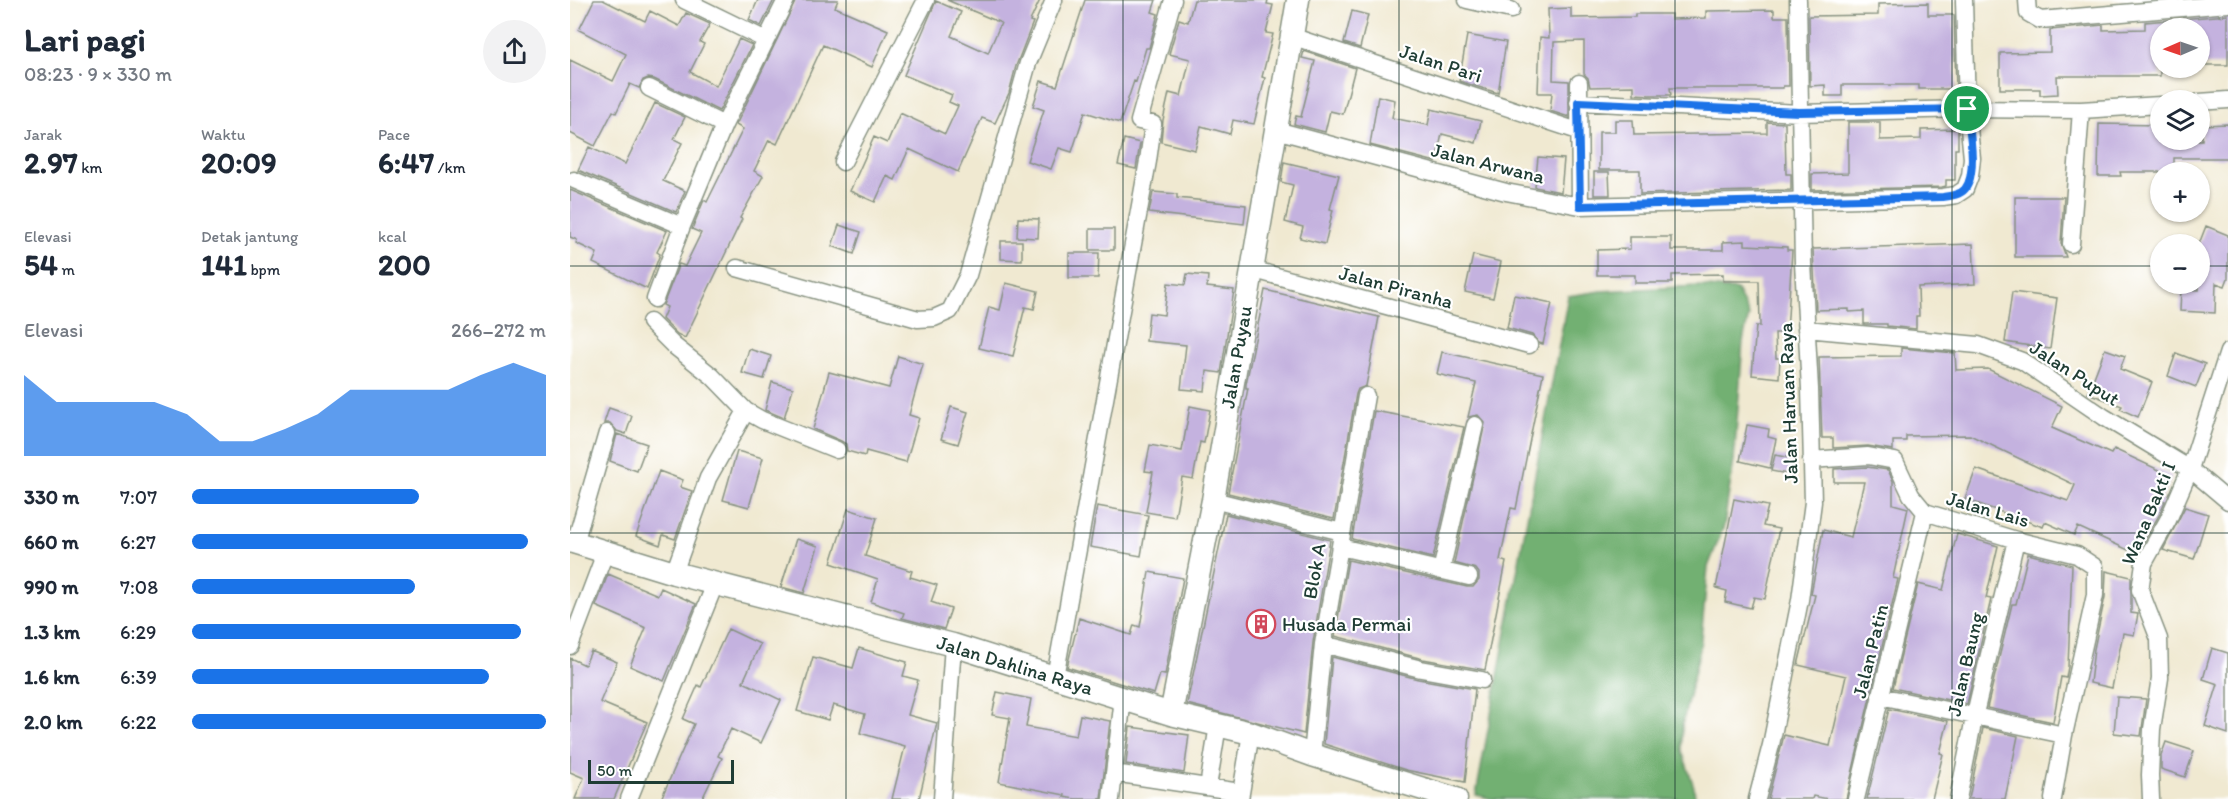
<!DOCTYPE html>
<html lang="id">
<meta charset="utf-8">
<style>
body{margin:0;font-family:Itim,sans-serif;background:#f2f2f3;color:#1f2937;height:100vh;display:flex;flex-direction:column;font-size:22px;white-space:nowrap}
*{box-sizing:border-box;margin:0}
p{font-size:20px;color:#747a83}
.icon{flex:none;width:33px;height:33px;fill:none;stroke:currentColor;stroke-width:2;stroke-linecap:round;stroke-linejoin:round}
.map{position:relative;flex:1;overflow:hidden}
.side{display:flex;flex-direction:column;background:#fff;width:570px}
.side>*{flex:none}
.needle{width:39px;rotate:268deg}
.fabs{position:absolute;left:1580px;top:18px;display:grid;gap:12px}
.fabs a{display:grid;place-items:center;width:60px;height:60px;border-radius:50%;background:#fff;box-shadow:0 2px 4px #0004;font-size:30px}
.scale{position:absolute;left:18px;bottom:15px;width:146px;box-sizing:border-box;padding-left:6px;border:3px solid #1f3d34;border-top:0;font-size:16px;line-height:21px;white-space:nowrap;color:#1f3d34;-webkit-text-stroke:4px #fff;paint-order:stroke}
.pin{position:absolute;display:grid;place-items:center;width:51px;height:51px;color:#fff;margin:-26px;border:3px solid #fff;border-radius:50%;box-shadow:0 2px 6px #0007}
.round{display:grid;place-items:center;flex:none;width:63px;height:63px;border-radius:32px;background:#f2f2f3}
.overview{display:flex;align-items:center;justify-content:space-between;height:102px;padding:0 24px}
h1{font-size:33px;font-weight:700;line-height:45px}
.stats{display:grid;grid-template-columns:repeat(3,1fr);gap:9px;height:102px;padding:6px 24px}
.stats div{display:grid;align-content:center}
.stats b{font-size:30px;font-weight:700}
.stats small{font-size:16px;font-weight:400}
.stats p{font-size:16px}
.chart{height:168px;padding:12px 24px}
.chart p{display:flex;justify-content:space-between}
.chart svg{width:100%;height:108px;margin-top:6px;fill:#1a73e8;opacity:.7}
ul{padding:0 24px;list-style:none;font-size:20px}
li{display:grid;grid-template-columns:96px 72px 1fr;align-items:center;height:45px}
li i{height:15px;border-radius:8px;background:#1a73e8}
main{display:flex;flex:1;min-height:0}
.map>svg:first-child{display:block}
</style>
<main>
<section class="side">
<div class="overview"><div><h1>Lari pagi</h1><p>08:23 · 9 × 330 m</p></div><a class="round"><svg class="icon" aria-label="share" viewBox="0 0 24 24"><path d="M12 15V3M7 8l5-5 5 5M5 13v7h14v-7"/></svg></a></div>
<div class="stats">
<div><p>Jarak</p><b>2.97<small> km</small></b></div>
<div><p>Waktu</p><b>20:09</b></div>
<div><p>Pace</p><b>6:47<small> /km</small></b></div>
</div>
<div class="stats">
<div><p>Elevasi</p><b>54<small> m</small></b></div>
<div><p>Detak jantung</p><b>141<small> bpm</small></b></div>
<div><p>kcal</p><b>200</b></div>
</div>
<div class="chart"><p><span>Elevasi</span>266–272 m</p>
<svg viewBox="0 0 160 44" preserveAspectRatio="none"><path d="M0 44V11L10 22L20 22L30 22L40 22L50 27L60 38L70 38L80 33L90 27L100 17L110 17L120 17L130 17L140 11L150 6L160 11V44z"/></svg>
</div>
<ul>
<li><b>330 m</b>7:07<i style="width:64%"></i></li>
<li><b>660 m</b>6:27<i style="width:95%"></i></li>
<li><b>990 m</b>7:08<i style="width:63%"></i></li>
<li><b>1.3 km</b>6:29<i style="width:93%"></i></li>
<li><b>1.6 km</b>6:39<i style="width:84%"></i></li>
<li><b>2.0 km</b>6:22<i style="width:100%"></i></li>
</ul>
</section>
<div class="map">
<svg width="1658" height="799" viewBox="0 0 1658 799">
<rect width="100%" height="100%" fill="#fff"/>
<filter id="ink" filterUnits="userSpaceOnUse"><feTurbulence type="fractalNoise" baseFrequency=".0167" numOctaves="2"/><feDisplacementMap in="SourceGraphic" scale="12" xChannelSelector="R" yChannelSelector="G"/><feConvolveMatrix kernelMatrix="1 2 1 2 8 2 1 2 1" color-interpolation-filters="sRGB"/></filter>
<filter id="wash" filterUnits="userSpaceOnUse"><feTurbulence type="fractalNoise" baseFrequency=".008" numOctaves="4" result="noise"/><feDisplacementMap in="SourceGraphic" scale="24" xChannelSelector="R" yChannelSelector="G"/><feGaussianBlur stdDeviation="1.35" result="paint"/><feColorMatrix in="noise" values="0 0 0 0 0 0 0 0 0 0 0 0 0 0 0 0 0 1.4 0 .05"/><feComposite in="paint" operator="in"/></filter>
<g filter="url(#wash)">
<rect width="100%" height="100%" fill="#f0e9d1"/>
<path fill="#72b072" stroke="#487653" stroke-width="1.5" d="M1128,286L1167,290L1179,315L1173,341L1164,461L1158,498L1154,526L1138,567L1130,649L1112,725V751L1124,787L1125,799H923L906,795L998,296L1031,291Z"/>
<g id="blocks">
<path fill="#c4b2df" d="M24,0H33L75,21L80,11L109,26L116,13L140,24L130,42L134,44L120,72L146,86L169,39L182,45L149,111L84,79L78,78L73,80L69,88L60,84L46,113L43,111L25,146L0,133V60L43,81L56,54L9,30Z
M188,0H204L191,26L179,20Z
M226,0H268L265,7L318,30L302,67L253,45L207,144L199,140L184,171L193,176L170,218L172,219L115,338L107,334L92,319L97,307L93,305L109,264L115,266L131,233L122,229L134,200L137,202L173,129L166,125Z
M377,0H470L460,21L463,22L446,66L439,93L425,123L412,118L388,172L339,149L325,180L317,176L305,202L280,191L304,137L317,143L330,113L375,134L388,106L379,102L382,95L334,75L366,1L391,12L381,36L418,53L431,23Z
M515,0H586L582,12L588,14L579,48H576L566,82L564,81L550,123L515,112L502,152L489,148L481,169L457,161L474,110L463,106L471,81L487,86Z
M624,0H698L697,4L703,5L696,33L703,34L692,77L695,78L684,124L663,120L660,134L631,126L625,150L591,142L593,120L599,93L611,96L620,59L599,54L609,19L618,22Z
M1358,3V15H1384L1386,89H1349V85H1272V96H1255V85L1240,86L1239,16L1308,15V4Z
M1001,8V18L1065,17V14H1101V19L1136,18V11L1204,10V17H1218L1219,86H1213V88H1100L1101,95H1079L1064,94V86L1020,87L1018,78L1014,74V41L984,42L983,80L999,81V117L980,111L982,93H968L970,37L979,38L978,9Z
M782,11L798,15L790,48L774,43Z
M1658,15V65H1629V28H1590V76H1487L1488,94L1470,95V89H1430V53L1480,52V30L1533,25V30L1575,29V22Z
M897,35L936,42L928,93L889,81Z
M734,51L785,68L773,114L760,111L755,132L724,124L726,116L731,117L745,61L732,58Z
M808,96L825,100L822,118L858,125L861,109L911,121L906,143L872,134L866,162L800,145Z
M85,103L115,117L104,139L112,143L93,181L115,191L106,212L8,170L19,147L55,164Z
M1045,120H1063L1064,135L1197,133V122L1215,123L1216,174H1221V190L1070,194V170H1029V132H1045Z
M1278,122H1310V140L1351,139V130L1388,129V149H1385V180H1376V186L1372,187L1242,190V174L1278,173Z
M1529,124L1590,125V140H1632V125L1658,124V158H1604V172H1550L1551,176H1528Z
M554,139L570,143L566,169L548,165Z
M968,157L994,159L991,192L965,187Z
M714,162L769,175L760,209L763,210L755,244L730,238L733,227L715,222L723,185L711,182Z
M1024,172H1039L1040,195H1024Z
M0,190L97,231L87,252L90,254L77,289L23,263L27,253L6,243L7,240L0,237Z
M583,192L607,194V198L676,205L674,224L579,213Z
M1445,197H1494L1491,243L1496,257H1445Z
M448,218L469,219L468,238L447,237Z
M269,225L291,232L284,254L262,246Z
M1636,226L1658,235V278L1655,286L1646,283L1645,313L1610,311L1611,289L1629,290V244Z
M520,229H544V250H520Z
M1060,237H1101V250H1153V242L1175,241V245L1217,247V250H1222L1217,333H1205L1206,358H1210L1209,378L1182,375L1186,326H1190L1189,281H1153V274L1102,275V283H1065V275H1027V250L1060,249Z
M431,241H452V260L431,259Z
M1403,244L1405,284L1348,287L1349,316H1346V329L1317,326V324H1294V311L1279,312V309L1246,310L1243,249Z
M499,253H529L528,278H499Z
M903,255L931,262L923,298L895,292Z
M617,274L638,276L637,287L664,290L651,373L637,371L635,391L611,389L616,345L576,341L579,313L594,315L598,283L615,285Z
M436,283L468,291L464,309L455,307L443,356L409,348L419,307L430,310Z
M695,290L809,317L796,386L788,389L786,394L764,519L658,493L678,388H676V384Z
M1442,292L1487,298L1480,349L1435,342Z
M944,295L982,303L973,344L969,343L962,335L937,328Z
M1331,348L1385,353L1386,370L1418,369L1492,406L1482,428L1541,454L1544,449L1602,476L1591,500L1595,501L1589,515L1567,554L1508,527L1504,535L1475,522L1473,527L1395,499L1406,469L1498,501L1505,485L1400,435L1336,436V441H1323V450L1298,446L1263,448V438H1252L1249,357L1331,356Z
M179,349L201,356L194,379L172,373Z
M1535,349L1555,356L1550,369L1582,382L1568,417L1550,409L1552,406L1518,393Z
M872,352L973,374L946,509L941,508L930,560L936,562L915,670L853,659L765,636L778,560L897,587H903L909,580V573L906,569L884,563L915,423L908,415L898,417L906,383L867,374Z
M1606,353L1635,364L1626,387L1598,376Z
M328,356L353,364L339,415L349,418L336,462L296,451L295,456L277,451L276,444L271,441L243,429L259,372L319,388Z
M202,382L223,388L214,418L195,410Z
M620,406L640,410L634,443L630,442L623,479L612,477L605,517L576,512L583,472L575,471L580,445L612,451Z
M381,407L398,412L388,444L371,439Z
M39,408L62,416L56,434L47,431L40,423H34Z
M804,411L894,427L863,558L782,539Z
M1177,425L1199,429L1198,437L1206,439L1200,468L1170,461Z
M47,434L77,444L67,471L40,461Z
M167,451L193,458L179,507L153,500Z
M1205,455L1226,459L1223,475L1201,471Z
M1297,467L1318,470L1323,481V504L1338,508L1323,578L1328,579L1276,799H1258L1243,796L1242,799H1198L1214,735L1260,746L1276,676L1228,665L1245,595L1241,594L1253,530L1281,537L1294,482H1264V469Z
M89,471L113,480L110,487L122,491L105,539L93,535L90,545L66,536Z
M1164,499L1198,506L1193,526L1209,529L1195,599L1184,597L1181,608L1155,602L1157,591L1146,588Z
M527,506L578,515L571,556L520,547Z
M1615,507L1638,514L1624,559L1593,550Z
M278,509L307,518L295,556L342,571L340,577L367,585L361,602L381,609L374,629L332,618L334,613L301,602L308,579L261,563Z
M656,514L760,540L743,642L734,734L617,704Z
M1387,534L1428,546L1416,598L1421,599L1397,704L1323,688L1348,584L1373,590Z
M226,539L248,546L234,593L211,587Z
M1458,554L1502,565L1498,667L1496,678L1491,677L1483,722L1417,708L1442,604H1446Z
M1536,571L1561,577V613L1568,614L1564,635L1553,633L1542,688L1520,683L1524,649L1535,597Z
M579,572L613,578L595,675L590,674L584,694L497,667L509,618L561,635L564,625L570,627Z
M38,574L88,595L91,588L126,604L94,681L60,666L76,628L26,606Z
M158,629L190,644L173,682L211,700L191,743L161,729L148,756L152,758L132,799H91L124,724L113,719L128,685L131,687Z
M289,648L337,662L333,676L348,680L338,715L367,723L349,799H322L335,746L290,733L295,714L263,705L258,720L227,711L243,657L283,668Z
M1642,648L1658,653V734L1635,726L1648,684L1633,679Z
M21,651L47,662L30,702L77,722L44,799H5L14,778L0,772V658L15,665Z
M762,657L848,679L905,689L895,782L836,770L754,744Z
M427,692L461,699L456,727L506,736L510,715L540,721L531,799H505L494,797L495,795L429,782L440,718L422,715Z
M1547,697L1576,699L1571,736L1544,733Z
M1319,709L1378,721L1370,753L1373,754L1362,799H1297Z
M560,727L619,735L614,773L556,764Z
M1413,728L1448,736L1435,799H1399Z
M1596,742L1624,751L1615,777L1591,769V756Z"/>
</g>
</g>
<g filter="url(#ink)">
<use href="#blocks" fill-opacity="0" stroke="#889382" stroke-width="1.5"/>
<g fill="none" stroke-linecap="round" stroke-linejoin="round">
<g stroke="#889382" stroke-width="19">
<path id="street" d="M114,0L196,40
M897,0L941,10
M1457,0L1458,13L1470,20L1658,4
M721,36L1008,131
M1009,83L1010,206
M79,88L154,125
M1008,102L1229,113L1397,109L1511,110L1590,105
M1629,102L1658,100
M706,130L936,192L1010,206L1373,197L1386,195L1395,189L1400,176L1402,158L1397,109L1394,0
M273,162L356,0
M4,180L112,226
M1501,244L1511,110
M167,268L348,319L364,318L380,311L398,275L458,63L484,0
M681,269L959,345
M85,299L112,226L154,125L216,0
M80,322L103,345L142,376L176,411
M1236,329L1408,345L1452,361L1534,417L1620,469L1658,501
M1241,460L1298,456L1325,461L1341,495L1355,512L1446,540L1507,555L1525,567V595L1494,735L1483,799
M643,500L772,532
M5,543L37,433
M770,547L899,577
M871,571L905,425
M104,573L138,478L176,411L192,420L267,450
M753,644L851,669L912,680
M0,646L35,553
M485,677L578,161L583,124L569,121L603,0
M1310,696L1494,735
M742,755L753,644L796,396
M544,773L670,792
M638,787L648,725
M59,799L145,584
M372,799L383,645
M541,799L553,698
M670,799L681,733
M1187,799L1201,745L1230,600L1243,502L1240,389L1233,263L1228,0
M1286,799L1355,512
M1388,799L1404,718L1446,540
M1581,799L1580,775L1582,729L1590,678L1589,639L1570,590L1574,563L1598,520L1620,469L1658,352"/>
</g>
<g stroke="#889382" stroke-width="25">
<path id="secondary" d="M0,541L104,573L383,645L601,714L681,733L742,755L886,799
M601,714L643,500L728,0"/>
</g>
<use href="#street" stroke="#fff" stroke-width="16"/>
<use href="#secondary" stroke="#fff" stroke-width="22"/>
</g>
</g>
<g fill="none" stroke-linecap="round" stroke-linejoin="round" filter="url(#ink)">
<g stroke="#fff" stroke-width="12">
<path id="route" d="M1008,102L1229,112L1397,109C1399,128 1408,173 1395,189C1390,195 1380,196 1373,197L1010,206Z"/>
</g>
<use href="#route" stroke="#1a73e8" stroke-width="8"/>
</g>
<path fill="none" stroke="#1f3d34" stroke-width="1.5" stroke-opacity="0.55" d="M276,0V799M553,0V799M829,0V799M1105,0V799M1382,0V799M0,266H1590M1629,266H1658M0,533H1658"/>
<defs>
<g id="building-ring" transform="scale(1.5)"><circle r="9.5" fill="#fff" stroke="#d1495b" stroke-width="1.5"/><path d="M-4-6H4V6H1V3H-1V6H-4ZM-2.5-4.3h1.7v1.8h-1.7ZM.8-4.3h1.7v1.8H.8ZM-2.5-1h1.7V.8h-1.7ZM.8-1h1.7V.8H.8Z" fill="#d1495b"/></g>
</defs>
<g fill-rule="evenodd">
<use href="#building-ring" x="691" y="624"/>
</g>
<g text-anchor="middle" stroke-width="4.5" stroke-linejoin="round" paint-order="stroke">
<g font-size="20" fill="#1f3d34" stroke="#fff">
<text transform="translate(871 63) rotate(18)" y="7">Jalan Pari</text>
<text transform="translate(918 163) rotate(14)" y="7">Jalan Arwana</text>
<text transform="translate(826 287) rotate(15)" y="7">Jalan Piranha</text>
<text transform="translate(666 357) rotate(-80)" y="7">Jalan Puyau</text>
<text transform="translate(1505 373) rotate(33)" y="7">Jalan Puput</text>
<text transform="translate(1218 403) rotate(-92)" y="7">Jalan Haruan Raya</text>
<text transform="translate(1418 509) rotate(16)" y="7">Jalan Lais</text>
<text transform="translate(1578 513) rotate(-67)" y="7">Wana Bakti I</text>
<text transform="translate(744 571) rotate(-80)" y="7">Blok A</text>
<text transform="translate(1300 651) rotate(-76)" y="7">Jalan Patin</text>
<text transform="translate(1395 664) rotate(-77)" y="7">Jalan Baung</text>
<text transform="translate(445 665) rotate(17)" y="7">Jalan Dahlina Raya</text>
</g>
<g font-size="20" fill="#1f3d34" stroke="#fff" text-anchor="start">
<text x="712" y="631">Husada Permai</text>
</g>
</g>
</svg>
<div class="fabs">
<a><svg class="needle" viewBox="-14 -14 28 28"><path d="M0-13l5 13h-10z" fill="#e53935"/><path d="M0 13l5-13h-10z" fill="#747a83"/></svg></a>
<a><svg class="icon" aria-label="layers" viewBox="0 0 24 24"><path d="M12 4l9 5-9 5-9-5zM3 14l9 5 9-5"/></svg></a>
<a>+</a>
<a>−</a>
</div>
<div class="scale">50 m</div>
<div class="pin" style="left:1397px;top:109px;background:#1e9e55"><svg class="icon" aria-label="arrive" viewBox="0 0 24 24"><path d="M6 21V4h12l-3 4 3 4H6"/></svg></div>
</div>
</main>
